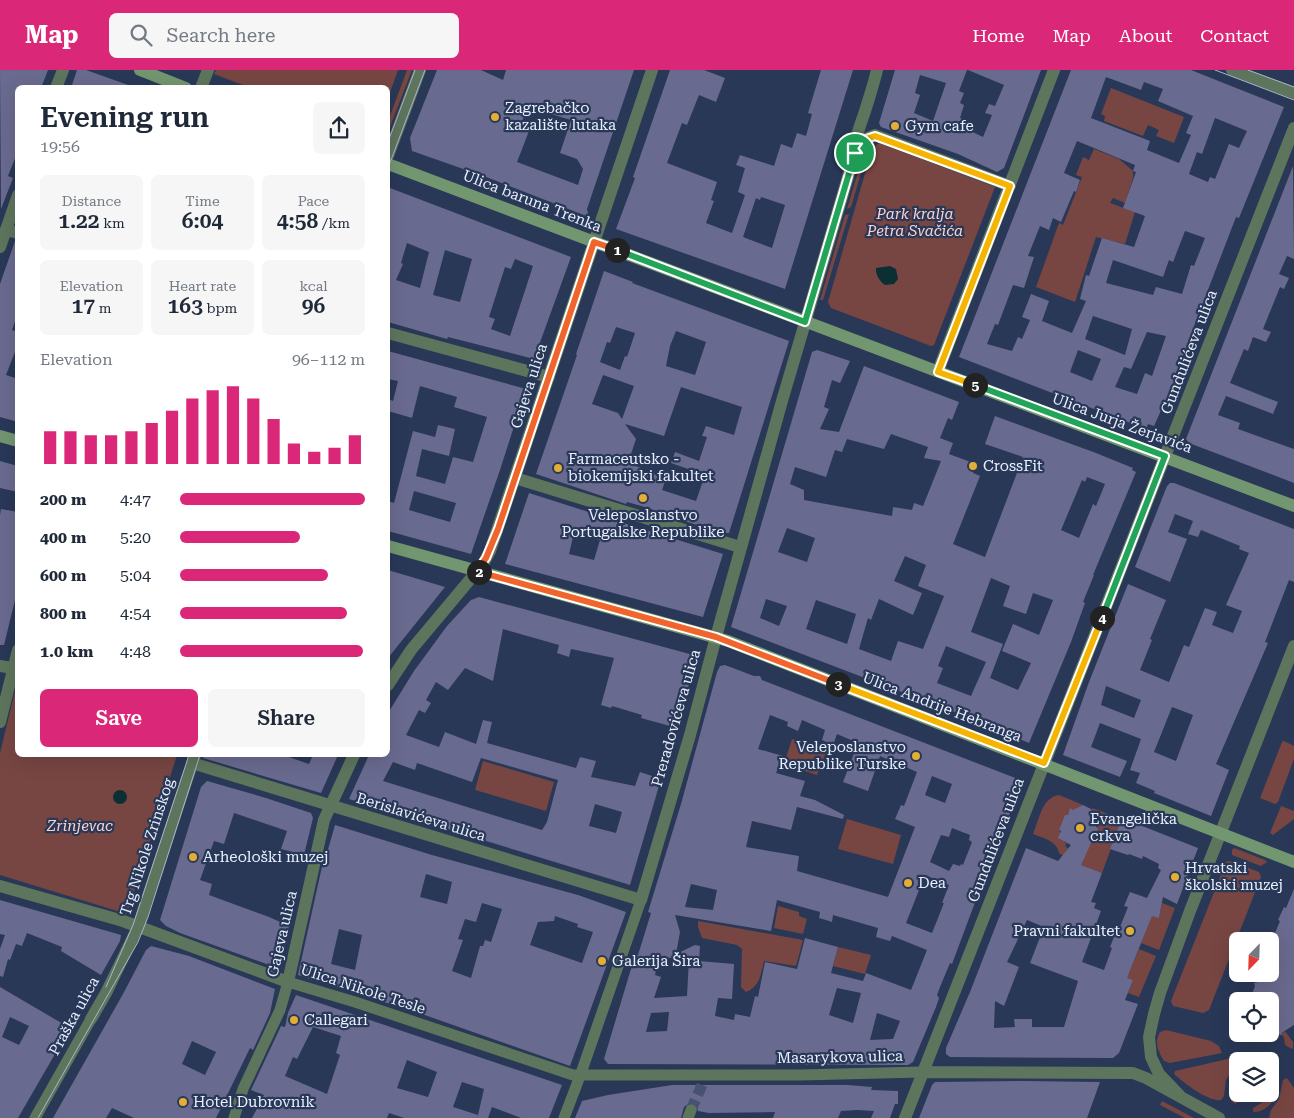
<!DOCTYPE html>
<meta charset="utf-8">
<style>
body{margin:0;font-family:"Roboto Serif",serif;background:#f6f6f7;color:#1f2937;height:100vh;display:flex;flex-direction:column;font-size:19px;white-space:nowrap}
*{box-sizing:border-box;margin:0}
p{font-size:16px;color:#747a83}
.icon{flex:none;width:28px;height:28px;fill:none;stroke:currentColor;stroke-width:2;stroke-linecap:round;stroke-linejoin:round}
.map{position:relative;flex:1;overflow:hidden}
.drawer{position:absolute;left:15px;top:15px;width:375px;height:672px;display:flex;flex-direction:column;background:#fff;border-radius:8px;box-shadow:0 5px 20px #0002}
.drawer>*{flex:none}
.needle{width:32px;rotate:203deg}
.controls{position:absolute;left:1229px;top:862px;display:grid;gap:10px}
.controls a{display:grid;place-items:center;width:50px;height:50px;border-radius:8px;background:#fff;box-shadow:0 5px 20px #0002;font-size:25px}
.pin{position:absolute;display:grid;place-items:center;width:42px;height:42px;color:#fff;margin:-21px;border:2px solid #fff;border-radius:50%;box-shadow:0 1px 5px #0007}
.km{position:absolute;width:25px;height:25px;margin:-12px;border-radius:50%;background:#222;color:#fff;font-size:14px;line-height:25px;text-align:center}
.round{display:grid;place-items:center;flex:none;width:52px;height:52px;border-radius:8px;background:#f6f6f7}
.headline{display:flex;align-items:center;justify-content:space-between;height:85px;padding:0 25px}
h1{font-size:28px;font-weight:600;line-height:38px}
.metrics{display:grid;grid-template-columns:repeat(3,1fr);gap:8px;height:85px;padding:5px 25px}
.metrics div{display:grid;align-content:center;border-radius:8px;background:#f6f6f7;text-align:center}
.metrics b{font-size:21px;font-weight:600}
.metrics small{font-size:14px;font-weight:400}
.metrics p{font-size:14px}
.chart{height:140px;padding:10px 25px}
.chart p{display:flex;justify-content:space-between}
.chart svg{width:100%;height:90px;margin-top:5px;stroke:#db2777;stroke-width:6}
.cta{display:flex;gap:10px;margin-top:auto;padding:10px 25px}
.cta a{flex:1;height:58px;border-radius:8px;background:#db2777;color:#fff;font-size:20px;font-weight:600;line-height:58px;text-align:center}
.cta a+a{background:#f6f6f7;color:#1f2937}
ul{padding:0 25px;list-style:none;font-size:16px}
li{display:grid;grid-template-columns:80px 60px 1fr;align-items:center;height:38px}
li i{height:12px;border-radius:6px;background:#db2777}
header{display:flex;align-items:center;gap:30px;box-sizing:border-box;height:70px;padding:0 25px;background:#db2777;color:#fff}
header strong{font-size:24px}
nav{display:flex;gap:28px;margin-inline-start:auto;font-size:18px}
.search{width:350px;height:45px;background:#f6f6f7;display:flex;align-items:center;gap:12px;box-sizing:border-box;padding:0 18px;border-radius:8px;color:#747a83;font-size:19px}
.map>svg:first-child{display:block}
</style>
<header>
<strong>Map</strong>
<div class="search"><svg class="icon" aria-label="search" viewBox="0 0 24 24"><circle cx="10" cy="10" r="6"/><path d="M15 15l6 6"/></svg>Search here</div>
<nav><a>Home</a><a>Map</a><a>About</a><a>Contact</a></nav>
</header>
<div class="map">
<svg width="1294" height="1048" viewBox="0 0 1294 1048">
<rect width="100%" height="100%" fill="#293857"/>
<path fill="#774643" d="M216,0H398L388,28V18L248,17L214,4Z
M407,0H412L390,57L388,56V51Z
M1111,18L1184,47L1174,73L1156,66L1159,60L1148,55L1143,66L1104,51L1105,46L1101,44Z
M879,73L995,117L934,275L931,276L831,238L828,232L872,79Z
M866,75L868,77V80L851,137L847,139Z
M1094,79L1119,89L1133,101V108L1125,133L1113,128L1110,133L1135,142L1125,174L1096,167L1075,232L1036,217L1059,153L1063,155L1082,107L1076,105L1083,87L1089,90Z
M849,144L823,230H820L845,145Z
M17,613L18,685H177L127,844L0,805V683Z
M792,669L827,680L817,705L784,694Z
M1284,671L1294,676V689L1278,732L1275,734L1260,728L1282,672Z
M483,691L554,712L546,741L475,720Z
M1059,725L1083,735H1082L1078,740L1077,738L1076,739L1077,741L1070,739L1068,745H1065L1066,747L1061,759L1059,760L1065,773L1068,772L1065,775L1068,779L1067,781L1093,773L1091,771L1097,758H1098L1097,756L1099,750L1093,748L1095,746H1093L1092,738L1122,749L1102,803L1072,792L1059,783C1057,771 1043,768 1033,764C1039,750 1042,727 1059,725Z
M1281,736L1294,741V749L1273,765L1270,763Z
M847,749L901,765L893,794L838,779Z
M1234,778L1265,790L1267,792L1261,796L1232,785V780Z
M1230,791L1259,802L1261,807L1209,940L1203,943L1173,936L1171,931L1226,792Z
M1162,833L1175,838L1159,880L1141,873L1150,850L1145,843L1159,848Z
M778,836L799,842V846L807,849L803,864L774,858Z
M698,851L803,870L796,896L764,891C761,903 760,917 746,922L741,917L742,879L737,875L702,868L698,857Z
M838,877L871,885L865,904L833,896Z
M1139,879L1156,886L1139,927L1128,923L1133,910L1123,907L1129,903Z
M1166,960L1211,971L1219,976L1222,983L1170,993L1164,991C1158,981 1154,973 1160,962Z
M1285,961L1293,972V978L1292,979L1285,975L1284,967L1281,965Z
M1232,988L1237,992L1226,1010L1224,1026L1221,1030C1208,1032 1183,1012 1174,1004L1175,1001Z
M1237,1003C1238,1009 1238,1031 1236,1034L1231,1031C1227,1021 1229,1010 1237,1003Z
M1287,1008L1294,1018V1048H1269L1271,1040L1279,1029L1283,1010Z
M1270,1010C1283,1022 1269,1043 1253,1042V1038L1263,1032L1267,1024H1270Z
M1162,1031L1194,1048H1185L1160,1035Z"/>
<path fill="#0b2f32" d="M890,196L896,199L898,209L894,214L885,215C880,212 875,204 876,198Z
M113 727a7 7 0 1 1 14 0a7 7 0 1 1-14 0Z"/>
<path fill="#696a8f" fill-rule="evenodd" d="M0,0H48L41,18H18V81L8,106L13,108L1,139Z
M77,0H86L131,16V18H71Z
M437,0H481L503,10L506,0H634L587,139L589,147L489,108L412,81L410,68ZM527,37L571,50L560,83L577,89L583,99L578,115L517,92L529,61L520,58Z
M670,0H704L725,8L716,32L699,25L687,55L682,53L667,93L717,112L711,130L714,131L706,153L732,163L745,125L738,122L745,98L736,95L740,85L774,96L781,74L792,78L797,63L806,66L812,44L808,43L821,0H853L785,219L616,159L635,108L633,107ZM761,127L785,135L772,178L743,167L756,128L760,130Z
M895,0H967L959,21L964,23L960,33L964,35L960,48L965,50L962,57L983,67L992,45L985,43L989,34L995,36L1004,15L968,0H1041L1004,98L997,102L958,84L881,57L879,53ZM920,5L946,13L933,51L914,43L920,25L915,23Z
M1071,0H1191L1284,37L1239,148L1236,147L1191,264L1173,314L1154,356L1148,354L1146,359L959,287ZM1106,7L1141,20L1144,12L1163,19L1158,31L1193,46L1186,63L1191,65L1179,93L1147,80L1150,71L1091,48ZM1215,48L1247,61L1239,78L1229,74L1215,109L1210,107L1208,112L1189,104L1197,82L1202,84ZM1077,71L1135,95L1133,101L1136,102L1123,138L1145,146L1134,177L1102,168L1089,206L1086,205L1080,229L1086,231L1072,263L1042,251L1049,231L1031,224L1022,247L1030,250L1022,269L1018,267L1012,281L987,274L995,254L998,255L1013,215L1024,218L1034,187L1028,186L1040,156L1049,160L1053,148L1061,152L1074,121L1076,122L1080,110L1064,103ZM1185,161L1205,168L1194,196L1191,195L1182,224L1156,217L1153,225L1106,213L1113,190L1163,207L1169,190L1173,192ZM1093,246L1132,259L1125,285L1085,269ZM1147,262L1166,266L1152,306L1145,303L1137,324L1115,317L1124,297L1131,299ZM1078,280L1101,289L1092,311L1070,302Z
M1293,96L1294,189L1287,186L1279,204L1289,208L1284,219L1280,217L1263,259L1271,262L1266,272L1253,267L1248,281L1244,279L1230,313L1278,332L1273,344L1226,326L1218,345L1240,353L1238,359L1294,379V413L1189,373L1186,369Z
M390,118L571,187L534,289L448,267L447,269L388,252V126ZM407,173L429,182L420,218L396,210L403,194L401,193ZM445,180L472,189L460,232L433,225ZM515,189L533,196L510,266L491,259L495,249L489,247L505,197L511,199Z
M15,171H18V243L12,260L18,262V274L6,305L18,309V352L0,347V214Z
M604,201L633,212L632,213L789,271L729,463H726V464L652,441V439L627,432L626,434L536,404L577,285L576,284ZM616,257L635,263L627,287L625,286L620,300L600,292L607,272L610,273ZM676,261L706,272L695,305L666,296L670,276ZM603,305L634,316L622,349L618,343L592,334ZM681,317L742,337L734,365L706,356L702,366L707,367L699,391L675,382L671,393L705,405L696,431L662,420L666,408L640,400L641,398L628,393L636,369L625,354L664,366Z
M817,280L850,291L840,313L832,310L824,337L829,339L820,359L839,362L864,296L959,332L952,350L948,348L940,368L953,373L949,384L976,394L973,403L980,406L953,474L985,487L1023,387L985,374L995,346L1096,383L1133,398L1132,400L1136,402L1093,505H1094L1083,532L1085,533L1071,572L1029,673L970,648L731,557L812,282ZM891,364L928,377L924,388L941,391L923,436L914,433L912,440L893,437L892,446L804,430V420L790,414L795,397L826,407L835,380L842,382L847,369L884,379ZM1087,407L1105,414L1096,436L1093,434L1079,468L1061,460L1082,410L1085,412ZM787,458L815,468L807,492L778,482ZM905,486L926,495L918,516L944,526L923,579L898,571L891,591L859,579L868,548L871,550L879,529L913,545L922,523L894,511ZM991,508L1010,516L1003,536L1026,544L1033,523L1053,530L1039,565L1013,554L1002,581L1031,593L1018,620L990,608L1003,574L971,562ZM766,529L787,536L779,556L760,548ZM816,530L856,544L847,574L806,559ZM946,576L986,592L971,626L937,613L943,598L938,596Z
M388,281L526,319L500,400L471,484L388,461V431L394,433L413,361L435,367L438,355L455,359L449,386L422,379L416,406L445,414L453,387L473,392L487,347L454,337L457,327L420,316L412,348L388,341V329L393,331L398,311L388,309ZM414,421L456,433L450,452L409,440Z
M0,391L18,396V422L0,418Z
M1170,413H1174L1294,459V512L1289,510L1265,572L1268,573L1216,694L1229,700L1211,746L1154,723L1155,721L1136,713L1140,703L1130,700L1141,669L1100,653L1091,677L1127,691L1120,707L1063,685L1089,612L1128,514L1166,530L1150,569L1152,570L1140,600L1169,612L1184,575L1189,577L1205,538L1217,542L1212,555L1233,563L1242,541L1226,535L1249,483L1239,479L1240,476L1201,460L1198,467L1188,464L1193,451L1175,444L1168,462L1187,469L1170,512L1135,497L1167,416ZM1106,616L1141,630L1134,648L1101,635ZM1172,637L1193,645L1176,691L1154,682Z
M529,423L598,445L599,442L621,449L620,452L723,484L703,547L505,494ZM574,463L600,470L594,490L569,484Z
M1,439L18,442V518L4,575H0V445Z
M388,500L445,517L388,588Z
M479,527L697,586L677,658L641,648L642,645L612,636L611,638L601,635L614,588L571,579L569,587L557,583L559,575L503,559L493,611L465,598L448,620L436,612L426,630L431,633L425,643L419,640L406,665L439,677L445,662L476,674L483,650L492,652L487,673L576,698L580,687L596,691L591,707L635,716L640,702L661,709L630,815L349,729L369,685H388V643L414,601L447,556L471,530ZM481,688L558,710L547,752L542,760L383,711L393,692L415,700L417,693L472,712ZM595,734L622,742L616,763L589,756Z
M725,595L754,606H760L762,610L1023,711L986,803L952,894L950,893L940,917L937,925L939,928L936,937L913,992L908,995L611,994H608L604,989L630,902L636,885H638L651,843L648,842L681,734L717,602L720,596ZM770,645L788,652L787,656L798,661L802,650L825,660L822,670L833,675L837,664L858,673L843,712L868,721L880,686L917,702L904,736L901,735L895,749L915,757L888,827L797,801L799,786L746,777L752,751L791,760L797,737L843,749L844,745L815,730L800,726L805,711L776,703L783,686L758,679ZM932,706L952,714L945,733L925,725ZM952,758L970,765L969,770L972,772L963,795L961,794L960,796L953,794L949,801L930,792L941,765L949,767ZM925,805L949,815L942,833H944L932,863L906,853ZM691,814L717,820L713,840L685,837ZM777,830L820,842L819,848L826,850L832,852L833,845L878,858L876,867L890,871L892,866L927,880L911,920L866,903L863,911L831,903L838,877L805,868L797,899L765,892L758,927L755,926L750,947L735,944L734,950L715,946L718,928L732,929L734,894L699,891L700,876L695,875L676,884L680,862L675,845L771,861ZM659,887L689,889L687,926L654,928L661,907L655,905ZM837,918L861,923L853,953L829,945ZM669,942L667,961L646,962L651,943ZM877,943L900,951L893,969L870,970Z
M203,685H283L309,694L313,685H338L321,723L203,688Z
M207,711L266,728L311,743L313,748L304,785L281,779L287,761L234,743L224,774L214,771L200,810L212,814L209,825L269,847L289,856L281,892L272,896L180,863L166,856L160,850L201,717Z
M1083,735L1091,739L1099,751L1096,757L1098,758L1081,795L1102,803L1091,832L1096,833L1094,838L1101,841L1082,892L1104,900L1112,878L1110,877L1118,857H1120L1128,837L1124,836L1130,822L1147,828L1161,800L1158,798L1159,794L1143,786L1142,789L1129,784L1128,785L1110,779L1122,748L1198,778L1177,834L1163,827L1159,848L1152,846L1127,908L1133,910L1125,930L1138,934L1119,983L1113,988L950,987L946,984V978L970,922L1026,778L1058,791L1071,775L1058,768L1061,761L1059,760L1065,745H1068L1070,738L1073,740ZM1027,850L1044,857L1030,893L1078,911L1064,957H1032V949H1014L1015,957L994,958L995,931L1004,936L1019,897L1007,892Z
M335,755L432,785L578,825L626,842L570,996L419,943L298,905L325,783H327ZM426,804L452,812L447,834L420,827ZM482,833L502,839L491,872L485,870L483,876H480L471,908L452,901L463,870L458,869L465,849L476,852ZM555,846L578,854L577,857L593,862L582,893L530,875L538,852L554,851ZM339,859L362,865L355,900L331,894Z
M1294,819V955L1283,962L1281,965L1270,961V931H1254L1251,927L1255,916L1254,913L1262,911L1265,904H1270V891L1273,883L1270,882V875L1280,851L1278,850L1284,837L1286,838Z
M0,830L121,865L120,871L101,905L61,881L62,877L27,863L22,876L16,874L10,890L8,889L3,907L0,906V879L5,865L0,864Z
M151,876L189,886L275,919L270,943L253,980L250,978L216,1048H134L112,1038L106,1048H53L123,924L146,880ZM192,971L216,982L205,1005L182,994Z
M0,917L70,958L18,1048H0ZM10,947L29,956L19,975L2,967Z
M296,925L562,1015L549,1048H521L492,1037L488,1048H404L389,1043L387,1048H252L264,1025L251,1020L281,956L285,957L288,943ZM313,957L341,966L336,983L340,985L327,1024L285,1006L293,987L297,989ZM407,990L437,1002L428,1027L397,1018ZM462,1012L484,1019L478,1045L453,1037Z
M1024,1011L1100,1012L1087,1048H919L932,1015L935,1012Z
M672,1015H848L872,1017L871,1020L898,1021V1034H895L890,1048H871L874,1041L857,1040L841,1041L838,1048H773L775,1042L709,1043L698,1041L696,1035L690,1033L684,1037L681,1048H575L582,1031L608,1025Z"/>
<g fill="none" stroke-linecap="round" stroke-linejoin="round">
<path stroke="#465370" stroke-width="11" stroke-dasharray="11 5.5" stroke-linecap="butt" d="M691,1040L702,1015"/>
<path stroke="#5e755d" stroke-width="11" d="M35,1048L91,949
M234,1048L243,1019L280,940L288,912L355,932L573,1005H800L922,1002
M564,1048L580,1006L641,830
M688,1048L691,1040"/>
<path stroke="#5e755d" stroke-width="12" d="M855,83L863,70L875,65L1010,116
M6,160L18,163
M388,263L549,307
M938,301L1054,0
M515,408L740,477
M0,596L12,598
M192,693L641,830L690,665L716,567
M91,949L106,923L138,857"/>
<path stroke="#5e755d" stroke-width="12" d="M1232,0L1294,23
M56,18L63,0
M201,18L208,0
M388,86L420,0
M0,177L18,125
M716,567L782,331L855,83C855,66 861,54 866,38C870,25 874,13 877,0
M388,615L411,580L483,494L490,481L652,0
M0,652L18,580
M0,816L123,851L288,912L324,750L354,685
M138,857L195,685
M922,1002L1133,1003L1146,1008L1219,1048
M1181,1027L1159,1004L1151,987L1149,967L1154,944L1160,923L1190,841L1294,576
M905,1048L1294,58"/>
<path stroke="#729670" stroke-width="12" d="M140,0L186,18
M388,94L1294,436
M0,366L18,371
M388,476L728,571L1294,792"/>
<path stroke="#abb5ca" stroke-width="1" d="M1215,0L1294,30
M1248,0L1294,17
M388,72L415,0
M388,98L425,0
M106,917L133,855L189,685
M38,1048L138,872L148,847L200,685"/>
</g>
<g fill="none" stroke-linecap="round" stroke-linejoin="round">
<g stroke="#fff" stroke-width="10">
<path id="split-1" d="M617,180L805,252L855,83"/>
</g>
<g stroke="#fff" stroke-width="10">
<path id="split-2" d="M479,502L477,501L486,488L498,459L594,172L617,180"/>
</g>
<g stroke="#fff" stroke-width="10">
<path id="split-3" d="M479,502L716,567L838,614"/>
</g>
<g stroke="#fff" stroke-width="10">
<path id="split-4" d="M838,614L1044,693L1102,548"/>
</g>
<g stroke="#fff" stroke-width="10">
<path id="split-5" d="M975,315L1165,386L1102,548"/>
</g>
<g stroke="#fff" stroke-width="10">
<path id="split-6" d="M855,83L863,70L875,66L1010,116L938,302L975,315"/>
</g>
<use href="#split-1" stroke="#22a559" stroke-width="6"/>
<use href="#split-2" stroke="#f0652b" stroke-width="6"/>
<use href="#split-3" stroke="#f0652b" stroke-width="6"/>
<use href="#split-4" stroke="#f5b400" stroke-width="6"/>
<use href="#split-5" stroke="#22a559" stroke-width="6"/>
<use href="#split-6" stroke="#f5b400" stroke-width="6"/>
</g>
<g fill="#e3ae35" stroke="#293857" stroke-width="2">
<circle cx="495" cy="47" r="5"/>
<circle cx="895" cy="56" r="5"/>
<circle cx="973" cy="396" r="5"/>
<circle cx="558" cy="398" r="5"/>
<circle cx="643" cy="428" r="5"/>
<circle cx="916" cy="686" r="5"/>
<circle cx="1080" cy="758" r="5"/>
<circle cx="193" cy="787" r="5"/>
<circle cx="1175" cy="807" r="5"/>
<circle cx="908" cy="813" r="5"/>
<circle cx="1130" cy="861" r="5"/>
<circle cx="602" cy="891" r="5"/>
<circle cx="294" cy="950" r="5"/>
<circle cx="183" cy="1032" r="5"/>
</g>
<g text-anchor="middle" stroke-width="4.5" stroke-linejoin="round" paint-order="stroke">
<g font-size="15" fill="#e7efff" stroke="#293857" text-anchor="start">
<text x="505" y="43">Zagrebačko<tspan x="505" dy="17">kazalište lutaka</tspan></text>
<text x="905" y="61">Gym cafe</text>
<text x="568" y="394">Farmaceutsko -<tspan x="568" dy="17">biokemijski fakultet</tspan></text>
<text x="983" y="401">CrossFit</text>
<text x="643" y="450" text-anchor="middle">Veleposlanstvo<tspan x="643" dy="17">Portugalske Republike</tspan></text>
<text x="906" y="682" text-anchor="end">Veleposlanstvo<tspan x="906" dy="17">Republike Turske</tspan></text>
<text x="1090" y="754">Evangelička<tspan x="1090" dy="17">crkva</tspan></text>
<text x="203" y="792">Arheološki muzej</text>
<text x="1185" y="803">Hrvatski<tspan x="1185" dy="17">školski muzej</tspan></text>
<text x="918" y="818">Dea</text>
<text x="1120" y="866" text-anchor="end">Pravni fakultet</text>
<text x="612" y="896">Galerija Šira</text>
<text x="304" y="955">Callegari</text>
<text x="193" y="1037">Hotel Dubrovnik</text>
</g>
<g font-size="15" fill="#e7efff" stroke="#293857">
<text transform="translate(532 131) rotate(21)" y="5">Ulica baruna Trenka</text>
<text transform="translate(1189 282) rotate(-69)" y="5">Gundulićeva ulica</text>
<text transform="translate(529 316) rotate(-72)" y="5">Gajeva ulica</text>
<text transform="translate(1122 353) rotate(20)" y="5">Ulica Jurja Žerjavića</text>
<text transform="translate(942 637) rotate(21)" y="5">Ulica Andrije Hebranga</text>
<text transform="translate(676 648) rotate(-74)" y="5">Preradovićeva ulica</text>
<text transform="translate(421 747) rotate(17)" y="5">Berislavićeva ulica</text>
<text transform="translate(996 770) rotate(-69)" y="5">Gundulićeva ulica</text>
<text transform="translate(147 777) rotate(-72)" y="5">Trg Nikole Zrinskog</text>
<text transform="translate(282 864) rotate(-77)" y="5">Gajeva ulica</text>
<text transform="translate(363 919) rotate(18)" y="5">Ulica Nikole Tesle</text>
<text transform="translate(74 946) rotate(-61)" y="5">Praška ulica</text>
<text transform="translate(840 987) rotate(-1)" y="5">Masarykova ulica</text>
</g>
<g font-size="15" font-style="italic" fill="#fdd0cc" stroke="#293857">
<text x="915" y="149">Park kralja<tspan x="915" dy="17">Petra Svačića</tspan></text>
<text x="80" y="761">Zrinjevac</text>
</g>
</g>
</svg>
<div class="controls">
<a><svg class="needle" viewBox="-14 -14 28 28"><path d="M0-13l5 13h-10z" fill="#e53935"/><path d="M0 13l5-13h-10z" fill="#747a83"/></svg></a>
<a><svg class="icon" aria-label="locate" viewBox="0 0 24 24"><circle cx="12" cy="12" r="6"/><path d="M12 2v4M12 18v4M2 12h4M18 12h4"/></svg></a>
<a><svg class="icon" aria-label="layers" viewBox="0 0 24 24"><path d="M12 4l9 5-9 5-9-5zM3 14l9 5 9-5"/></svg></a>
</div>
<div class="pin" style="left:855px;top:83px;background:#1e9e55"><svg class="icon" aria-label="arrive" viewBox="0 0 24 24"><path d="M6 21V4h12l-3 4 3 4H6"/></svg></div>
<b class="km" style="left:617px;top:180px">1</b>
<b class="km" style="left:479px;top:502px">2</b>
<b class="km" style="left:838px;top:614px">3</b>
<b class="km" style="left:1102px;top:548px">4</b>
<b class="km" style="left:975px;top:315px">5</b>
<section class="drawer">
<div class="headline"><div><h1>Evening run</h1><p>19:56</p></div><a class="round"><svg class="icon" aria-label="share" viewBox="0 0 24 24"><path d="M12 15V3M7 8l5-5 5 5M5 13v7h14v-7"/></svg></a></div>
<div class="metrics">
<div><p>Distance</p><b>1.22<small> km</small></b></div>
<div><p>Time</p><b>6:04</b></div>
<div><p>Pace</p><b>4:58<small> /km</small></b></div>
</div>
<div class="metrics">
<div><p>Elevation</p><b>17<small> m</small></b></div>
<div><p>Heart rate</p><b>163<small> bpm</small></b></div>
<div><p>kcal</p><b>96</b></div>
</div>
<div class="chart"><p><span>Elevation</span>96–112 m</p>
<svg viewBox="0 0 160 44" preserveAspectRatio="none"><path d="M5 44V28M15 44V28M25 44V30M35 44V30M45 44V28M55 44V24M65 44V18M75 44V12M85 44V8M95 44V6M105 44V12M115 44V22M125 44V34M135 44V38M145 44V36M155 44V30"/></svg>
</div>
<ul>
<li><b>200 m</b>4:47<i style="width:100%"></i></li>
<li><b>400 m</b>5:20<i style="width:65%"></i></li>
<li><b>600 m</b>5:04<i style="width:80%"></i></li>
<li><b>800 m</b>4:54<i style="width:90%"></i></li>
<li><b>1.0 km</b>4:48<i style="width:99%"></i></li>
</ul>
<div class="cta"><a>Save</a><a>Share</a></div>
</section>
</div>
